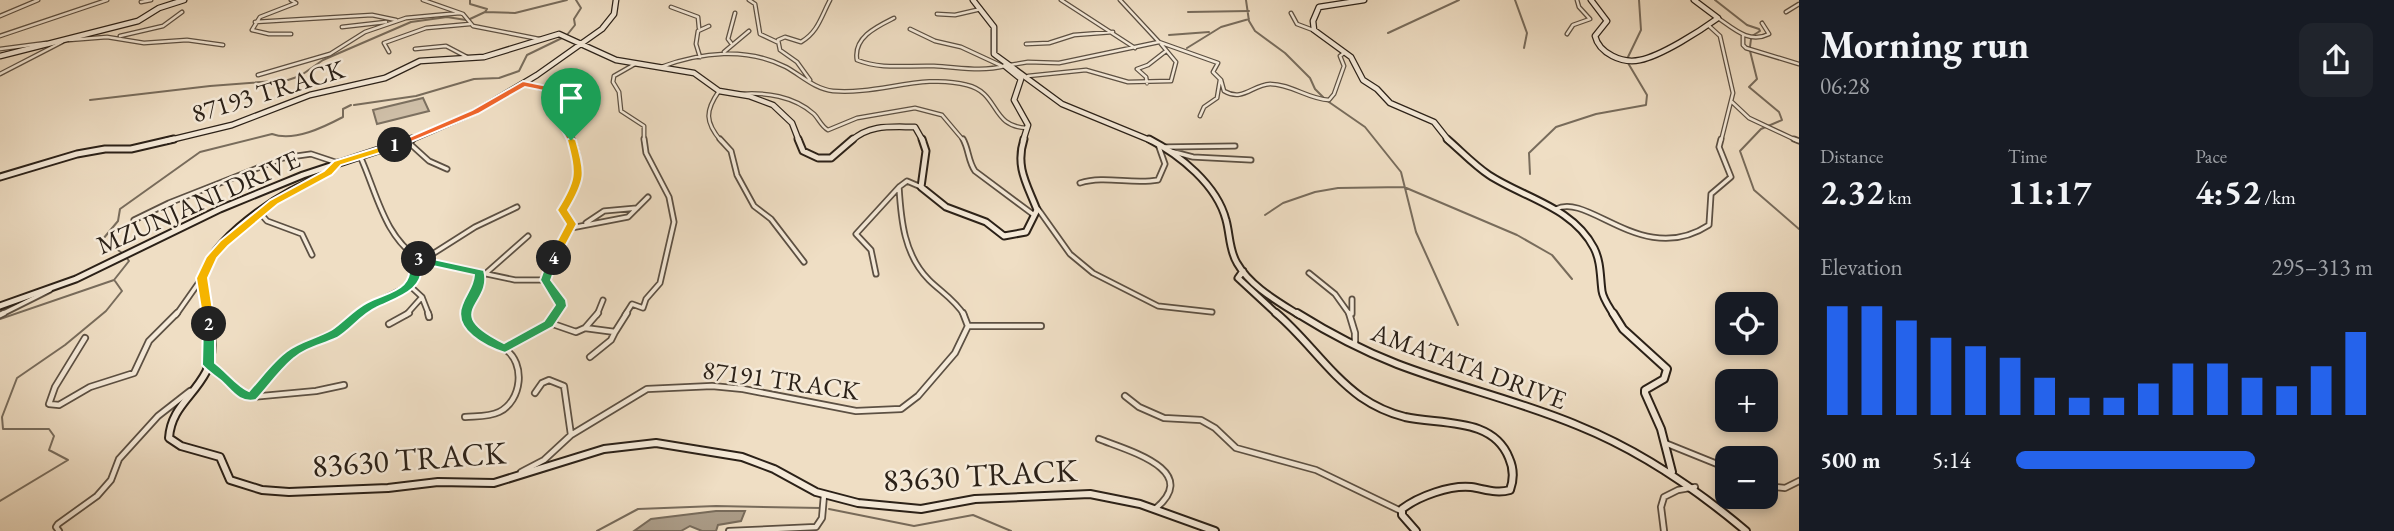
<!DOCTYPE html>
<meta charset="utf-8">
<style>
body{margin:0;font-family:"EB Garamond",serif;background:#20242c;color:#f1f3f6;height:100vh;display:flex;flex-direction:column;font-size:26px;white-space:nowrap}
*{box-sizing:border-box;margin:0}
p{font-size:23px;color:#9ea1a6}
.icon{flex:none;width:38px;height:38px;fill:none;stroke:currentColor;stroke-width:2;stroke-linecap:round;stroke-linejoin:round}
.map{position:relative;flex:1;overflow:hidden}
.drawer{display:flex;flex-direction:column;background:#171b24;width:595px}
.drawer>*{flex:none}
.buttons{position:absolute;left:1715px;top:292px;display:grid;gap:14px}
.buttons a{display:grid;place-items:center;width:63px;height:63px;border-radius:14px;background:#171b24;box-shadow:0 4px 10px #0003;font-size:35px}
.pin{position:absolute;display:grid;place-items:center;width:60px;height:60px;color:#fff;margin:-72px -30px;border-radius:50% 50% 50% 0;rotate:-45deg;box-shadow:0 0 7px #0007}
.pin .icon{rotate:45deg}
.km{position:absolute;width:35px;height:35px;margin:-18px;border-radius:50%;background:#222;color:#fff;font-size:19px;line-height:35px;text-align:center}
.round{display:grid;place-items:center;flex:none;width:74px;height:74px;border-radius:14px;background:#20242c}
.summary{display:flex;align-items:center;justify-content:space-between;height:119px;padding:0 21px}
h1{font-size:38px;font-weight:700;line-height:52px}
.stats{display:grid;grid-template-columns:repeat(3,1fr);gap:10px;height:119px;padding:7px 21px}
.stats div{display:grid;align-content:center}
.stats b{font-size:35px;font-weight:700}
.stats small{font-size:19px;font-weight:400}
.stats p{font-size:19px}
.chart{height:196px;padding:14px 21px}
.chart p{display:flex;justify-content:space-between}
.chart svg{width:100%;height:126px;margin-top:7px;stroke:#2563eb;stroke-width:6}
ul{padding:0 21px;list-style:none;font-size:23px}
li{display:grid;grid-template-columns:112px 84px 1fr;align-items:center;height:52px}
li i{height:18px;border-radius:9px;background:#2563eb}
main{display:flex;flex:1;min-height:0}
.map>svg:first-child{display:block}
</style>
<main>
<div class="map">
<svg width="1799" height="531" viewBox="0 0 1799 531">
<rect width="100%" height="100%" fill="#efdec4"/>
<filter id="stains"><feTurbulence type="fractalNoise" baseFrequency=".00286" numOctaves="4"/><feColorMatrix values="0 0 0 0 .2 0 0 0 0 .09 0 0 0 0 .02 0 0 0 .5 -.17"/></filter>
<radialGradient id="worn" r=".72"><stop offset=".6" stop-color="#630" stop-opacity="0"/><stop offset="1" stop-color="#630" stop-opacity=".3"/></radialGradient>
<path fill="#cebea7" stroke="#7c7060" stroke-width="2" d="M423,98L429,111L377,124L373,110Z"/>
<path fill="#ac9e8a" stroke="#786c5c" stroke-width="2" d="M716,511H745L741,521L718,525L716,531H702L690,526L681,531H634L651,519Z"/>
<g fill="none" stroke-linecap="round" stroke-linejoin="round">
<path stroke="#786c5c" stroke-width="2" d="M470,0V4L487,9L485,12L515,13L567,0
M1246,0L1249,21L1255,31L1285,53L1310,78L1315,89L1326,100L1365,127L1401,172L1416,232L1458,325
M1515,0L1527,33L1524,48
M1715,0L1747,25L1759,29L1760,31L1752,36
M1188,12L1249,11
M470,19L485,12
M1388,33L1459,0
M567,35L575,25L574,19L581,8L576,0
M1169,35L1209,32
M1750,47L1751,39
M1187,48L1221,27L1249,19
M1750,51L1757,79L1749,87L1779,112L1782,120L1761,129L1740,151L1754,190L1799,229
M1628,57L1641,30L1639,0
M90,100L210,86L288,80L300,76L323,60L411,22L447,17L466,20
M354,105L416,96L474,79L499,78L519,71L527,55L562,38
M1530,174L1529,153L1556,127L1596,114L1646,105L1647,95L1628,63
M1265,215L1283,203L1315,192L1338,188L1404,187L1517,235L1552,255L1572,279
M122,253L103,239L118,221L120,209L200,152L272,134C294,142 324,127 343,117V109L351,105
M0,319L114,280L129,261L126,257
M0,501L68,460L49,450L54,436L49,429H3L2,417L17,378L65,345L106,311L122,291L115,281
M829,509L914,526L973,515L1011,531
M597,531L638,509L716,506L821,508"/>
<g stroke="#5c5043" stroke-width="5">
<path id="street-far2" d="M291,0L296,3L260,17L252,30L269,34H291
M423,0L463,14L473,26L539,39
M749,0L755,4L760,34L777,42
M1061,0L1135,48
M1120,0L1159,42L1218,63L1213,72L1221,80L1224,91C1243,102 1252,85 1270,84C1291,84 1308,99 1329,100L1334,94L1344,66L1340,56L1344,53
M141,2L151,0
M671,7L698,17L699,28
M1786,12L1799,4
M1291,13L1297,24L1313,30
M937,14L955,15L981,9
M0,16L38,0
M894,18C878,26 853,37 857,60C882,70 907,65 934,66C958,67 981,72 1005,66
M1718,18C1734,29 1749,44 1769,34L1762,23
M255,22L372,15L396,20
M1708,25L1720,36L1733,93L1721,141
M342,27L386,22
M910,29L935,41L961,47L1002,66
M1567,34L1573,25L1590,19L1579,7L1577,0
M0,36L107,0
M120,36L163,26L182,12
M1743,36V45L1746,48L1799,64
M69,40L107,37L144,43L187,40L223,45
M731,43L728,39L735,13
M1026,44L1049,43L1074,35L1113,32
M0,49L46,43
M415,49L446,46L467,57
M389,52L384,43L426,28L470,24
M724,52L749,31
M700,57L696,44L698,31L709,26
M635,64L614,76L613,82L619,92L621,111L644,126V141
M1010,65L1028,62L1059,63L1159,42
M661,67C701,52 747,47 786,67C802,76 815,89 833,91C878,95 923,73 967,85C1000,93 990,127 1027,128
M0,74L62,42
M258,75L330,54L365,32L406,18L460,13
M1028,76L1086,70L1128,82L1171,81L1176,62L1161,44
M810,80L797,62L780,50L778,40L785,37L801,42C818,32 821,17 830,0
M1147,83L1146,77L1137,69L1148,65L1166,51
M524,84L560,93L561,121L573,141
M719,91C705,111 705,122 721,141
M740,94C765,92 794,96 814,114C819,119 821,126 828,130L857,118L915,108L942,115L964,141
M1732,102L1749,118L1798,141
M1200,116L1204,107L1217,98L1220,80"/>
</g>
<g stroke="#5c5043" stroke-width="7">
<path id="street-far1" d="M720,139L731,151L737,175L754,206L771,219L804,262
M963,139C969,150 968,161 975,171L1034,215
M1794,139L1799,141
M407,141L429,161L447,169
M1165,147L1235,146
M1170,151L1193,157L1251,160
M360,156C377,193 384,238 421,260L515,280H545L550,274L557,249L571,228L563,210C576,187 584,164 572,139
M1080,183C1105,175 1132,185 1158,180L1165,164L1159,147
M921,187L907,181L899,187C901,220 904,255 929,280C940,291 955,300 964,315
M1038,209L1070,254L1093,273L1158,306L1212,312
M1556,209C1589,192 1643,268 1709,225L1711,194L1731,177L1719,147L1721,139
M260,213L267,221L302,234L312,255
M134,220L169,203L283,158L311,154L338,163
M586,223L604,211L637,208
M571,228L628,217L648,197
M423,260L475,227L517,207
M1309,273L1335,294L1350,315
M485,274L528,236
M876,274L871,250L856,234L899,187
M545,280L561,301L556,315
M422,297L429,315
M1352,299V314
M0,315L50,290
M176,315L202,278
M358,315L369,306L409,286L414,271V258
M406,315L422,297L409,285
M466,315L480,273
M597,315L603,300
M625,315L632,304L643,308L646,299L660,283L674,222L669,197L646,153L644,139"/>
</g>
<g stroke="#5c5043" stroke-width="8">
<path id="street" d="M428,313L429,317
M466,313C465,336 489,340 505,349L547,323L558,313
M1349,313L1355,333V344
M0,315L4,313
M550,323L576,332L585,328L615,332L611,340L590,357
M389,324L409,313
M968,326H1041
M585,328L598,313
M615,332L627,313
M85,338L55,387L49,404L59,405L90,387L134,373L149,341L177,313
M210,366L240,393L252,397L289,355L305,345L336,333L360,313
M535,393L542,383L549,380L564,386L571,435
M1125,396L1139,407L1164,418L1201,420L1215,428L1236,448L1316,470L1401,511
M252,397L316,391L344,385
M465,417C476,416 489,417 499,412C522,401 526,363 505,349
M1099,439C1126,450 1203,470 1155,509
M1665,443L1727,468
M521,472L544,460L571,435L647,389L712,386L743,389L856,411L901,409L918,396L955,353L968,326L963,313
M1766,486L1785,488L1799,481
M59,531L56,527L58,524L97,496L111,480L119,459L158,416L190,391
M729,531L816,527L822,518L824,495
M1664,531L1661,507L1664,497L1678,490L1695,487"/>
</g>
<g stroke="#2b2118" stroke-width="7">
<path id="secondary-far2" d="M973,0L994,27V54L1062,104L1152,141
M1364,0L1319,7L1313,21L1314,30L1351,57L1363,80L1377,89L1390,103L1434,122L1449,141
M1591,0L1607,21L1595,36C1599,53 1622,64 1640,60C1661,56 1700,31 1718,18L1694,0
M0,56L138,21L159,8L184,0
M1005,66L1021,79L1014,100L1028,125L1023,141
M166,141L232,125L310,95L385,78L420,61L484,57L559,34L616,60L694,73L719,91L749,96L773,105L792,123L799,141
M408,141L475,112L537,75L602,29L614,14L616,0
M851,141C870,124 891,127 915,127L923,141"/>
</g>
<g stroke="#2b2118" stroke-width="9">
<path id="secondary-far1" d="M798,139L803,151L818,158H831L853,139
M922,139L926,151L921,187L946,207L986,222L1004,236L1026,232L1037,210C1027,184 1015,167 1024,139
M1149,139C1180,155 1217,185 1226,220C1230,234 1229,250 1237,263C1250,286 1277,301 1299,315
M1447,139C1461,151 1474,165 1489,175C1524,198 1573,207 1594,248C1601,262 1600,276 1602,291C1603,299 1610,308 1614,315
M0,177L77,154L105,149H131L174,139
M1243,271L1238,278L1278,315
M0,306L76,279L220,209L303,175L412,139
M209,315C207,303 200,288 203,277C209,244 263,206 291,191C308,182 325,177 338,163"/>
</g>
<g stroke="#2b2118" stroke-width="10">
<path id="secondary" d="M208,313C211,332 215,354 206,372C193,397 171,408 169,438L181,446L220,457L230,480L262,490L289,492L388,488L438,482L494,483L604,449L656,443L742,457L774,469L816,492L858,503L921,509L975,499L1090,494L1140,504L1215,531
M1276,313C1306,338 1328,373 1361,397C1374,406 1389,413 1405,417C1441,425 1493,417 1509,458C1514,469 1514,479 1510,490C1496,494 1485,489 1471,487C1450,485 1419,496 1402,509V515L1416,531
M1297,313C1329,333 1361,350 1397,364C1457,387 1520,401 1579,426C1641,451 1695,488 1746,531
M1613,313L1623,329L1667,369L1664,379L1645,390V393L1661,429L1672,472"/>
</g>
<use href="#street-far2" stroke="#f5ead9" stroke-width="2.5"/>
<use href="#street-far1" stroke="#f5ead9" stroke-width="3.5"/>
<use href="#street" stroke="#f5ead9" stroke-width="4.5"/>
<use href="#secondary-far2" stroke="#f5ead9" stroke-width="4.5"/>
<use href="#secondary-far1" stroke="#f5ead9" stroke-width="5"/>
<use href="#secondary" stroke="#f5ead9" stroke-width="6"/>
</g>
<path fill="#f0652b" stroke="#fff" stroke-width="2" d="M523,81L562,89L566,99V121L575,142H568L557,121L555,93L525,87L478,114L399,147L391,145L472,110Z"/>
<path fill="#f5b400" stroke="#fff" stroke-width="2" d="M395,142H399V147L341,165L332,175L278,204L228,246L217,258L208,278L215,324L213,327H204L196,278L206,257L220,241L270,200L324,171L334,161Z"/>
<path fill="#22a559" stroke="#fff" stroke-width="2" d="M414,254L424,259L421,262C427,291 395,298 376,308C361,315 351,330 337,338C322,345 305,348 293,359C279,371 268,387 256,400C238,404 231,389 220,380C214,375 207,371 202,365L203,324L209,320L215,324V363C226,371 238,387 249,391C261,378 273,361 287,351C300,341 317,338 331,330C343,322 353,310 366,303C388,291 415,292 409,258Z"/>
<path fill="#22a559" stroke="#fff" stroke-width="2" d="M554,254L559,258L551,280L566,300L567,306L553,327L505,353C486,347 452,330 462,305C466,293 473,288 474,275L419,263L413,259L419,256L484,270C494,306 440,311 504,343L544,321L555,305L540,280L548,258Z"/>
<path fill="#f5b400" stroke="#fff" stroke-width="2" d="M571,137L576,140C586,173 586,180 568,210L577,224L559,258L554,262L548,258L566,224L557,210C576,180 576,174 567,140Z"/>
<g text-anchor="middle" stroke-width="5" stroke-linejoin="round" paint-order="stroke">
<g font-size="26" fill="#2b2118" stroke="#f5ead9">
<text transform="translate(268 91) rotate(-17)" y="9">87193 TRACK</text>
<text transform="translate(198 202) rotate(-24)" y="9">MZUNJANI DRIVE</text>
<text transform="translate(1469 366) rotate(20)" y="9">AMATATA DRIVE</text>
<text transform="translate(781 380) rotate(8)" y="9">87191 TRACK</text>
</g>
<g font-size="32" fill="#2b2118" stroke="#f5ead9">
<text transform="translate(409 459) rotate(-4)" y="11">83630 TRACK</text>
<text transform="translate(980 475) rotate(-3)" y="11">83630 TRACK</text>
</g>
</g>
<rect width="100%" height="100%" filter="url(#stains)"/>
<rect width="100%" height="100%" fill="url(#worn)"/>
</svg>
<div class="buttons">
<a><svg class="icon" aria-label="locate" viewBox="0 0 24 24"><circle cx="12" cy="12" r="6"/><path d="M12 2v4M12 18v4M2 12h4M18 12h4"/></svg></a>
<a>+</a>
<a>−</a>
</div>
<div class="pin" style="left:571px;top:140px;background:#1e9e55"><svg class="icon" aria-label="arrive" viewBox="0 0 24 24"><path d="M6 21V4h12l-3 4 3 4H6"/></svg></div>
<b class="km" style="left:395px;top:145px">1</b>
<b class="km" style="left:209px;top:324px">2</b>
<b class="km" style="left:419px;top:259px">3</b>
<b class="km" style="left:554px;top:258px">4</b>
</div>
<section class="drawer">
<div class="summary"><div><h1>Morning run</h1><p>06:28</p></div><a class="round"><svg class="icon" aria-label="share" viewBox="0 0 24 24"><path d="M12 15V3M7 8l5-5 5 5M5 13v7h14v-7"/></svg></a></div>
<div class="stats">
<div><p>Distance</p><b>2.32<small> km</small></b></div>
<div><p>Time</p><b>11:17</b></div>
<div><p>Pace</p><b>4:52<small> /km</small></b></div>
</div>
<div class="chart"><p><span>Elevation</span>295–313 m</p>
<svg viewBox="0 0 160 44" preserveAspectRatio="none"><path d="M5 44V6M15 44V6M25 44V11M35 44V17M45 44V20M55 44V24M65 44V31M75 44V38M85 44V38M95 44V33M105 44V26M115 44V26M125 44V31M135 44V34M145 44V27M155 44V15"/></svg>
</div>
<ul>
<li><b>500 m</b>5:14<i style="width:67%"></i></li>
</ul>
</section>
</main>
